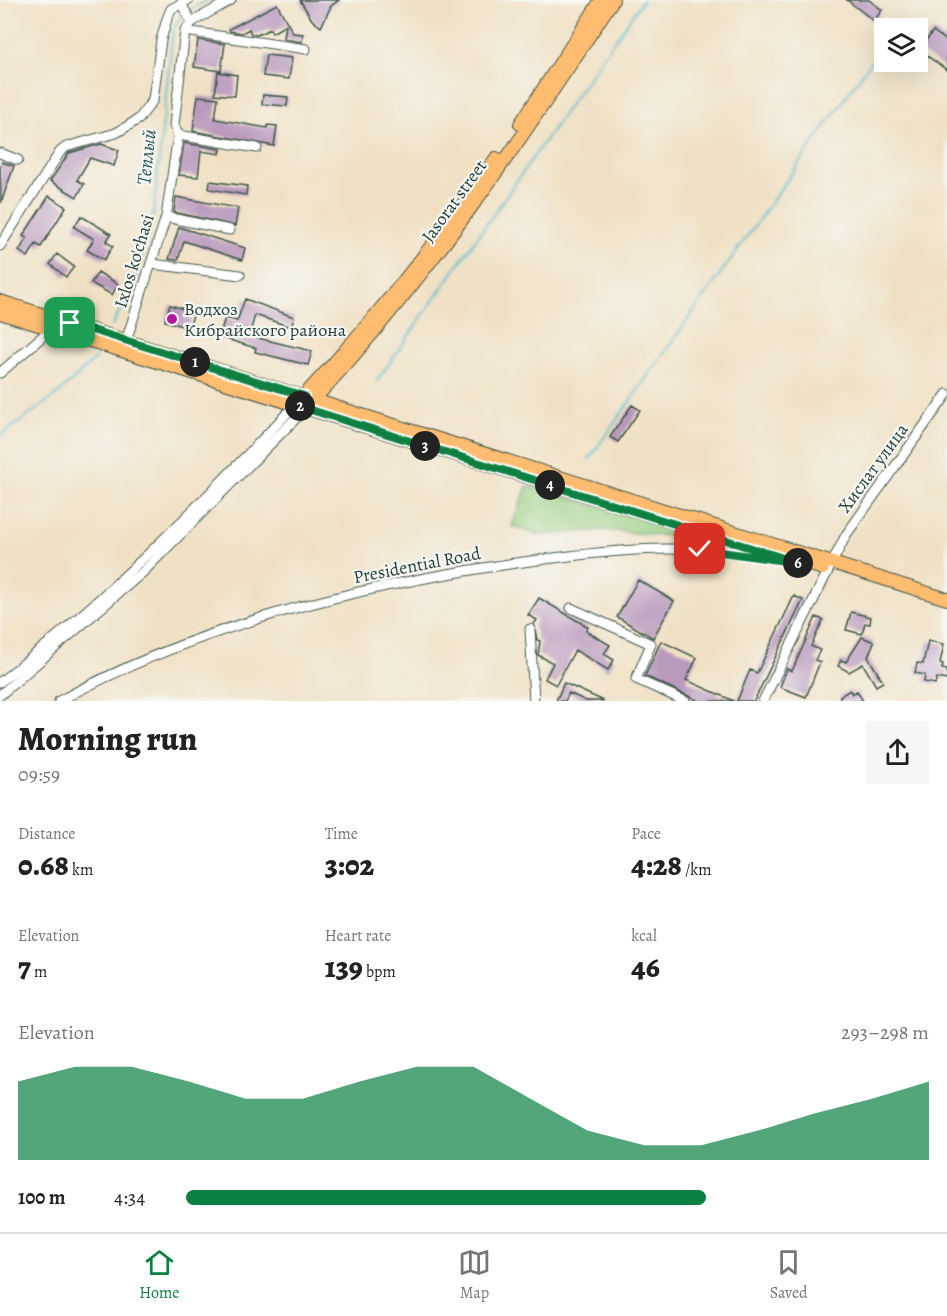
<!DOCTYPE html>
<meta charset="utf-8">
<style>
body{margin:0;font-family:Alegreya,serif;background:#f6f6f6;color:#222;height:100vh;display:flex;flex-direction:column;font-size:22px;white-space:nowrap}
*{box-sizing:border-box;margin:0}
p{font-size:20px;color:#767676}
.icon{flex:none;width:33px;height:33px;fill:none;stroke:currentColor;stroke-width:2;stroke-linecap:round;stroke-linejoin:round}
.map{position:relative;height:701px;overflow:hidden}
.side{display:flex;flex-direction:column;background:#fff;flex:1}
.side>*{flex:none}
.fabs{position:absolute;left:874px;top:18px;display:grid;gap:12px}
.fabs a{display:grid;place-items:center;width:54px;height:54px;border-radius:0px;background:#fff;box-shadow:0 6px 24px #0002;font-size:30px}
.pin{position:absolute;display:grid;place-items:center;width:51px;height:51px;color:#fff;margin:-26px;border-radius:12px;box-shadow:0 3px 9px #0006}
.km{position:absolute;width:30px;height:30px;margin:-15px;border-radius:50%;background:#222;color:#fff;font-size:16px;line-height:30px;text-align:center}
.round{display:grid;place-items:center;flex:none;width:63px;height:63px;border-radius:0px;background:#f6f6f6}
.summary{display:flex;align-items:center;justify-content:space-between;height:102px;padding:0 18px}
h1{font-size:33px;font-weight:800;line-height:45px}
.figures{display:grid;grid-template-columns:repeat(3,1fr);gap:9px;height:102px;padding:6px 18px}
.figures div{display:grid;align-content:center}
.figures b{font-size:30px;font-weight:800}
.figures small{font-size:16px;font-weight:400}
.figures p{font-size:16px}
.chart{height:168px;padding:12px 18px}
.chart p{display:flex;justify-content:space-between}
.chart svg{width:100%;height:108px;margin-top:6px;fill:#0b8043;opacity:.7}
ul{padding:0 18px;list-style:none;font-size:20px}
li{display:grid;grid-template-columns:96px 72px 1fr;align-items:center;height:45px}
li i{height:15px;border-radius:8px;background:#0b8043}
.tabs{display:flex;justify-content:space-around;align-items:center;height:84px;border-top:2px solid #e0e0e0;background:#fff;font-size:16px;color:#767676}
.tabs a{display:grid;justify-items:center;gap:3px}
.tabs .current{color:#0b8043}
.map>svg:first-child{display:block}
</style>
<div class="map">
<svg width="947" height="701" viewBox="0 0 947 701">
<rect width="100%" height="100%" fill="#f6f6f2"/>
<filter id="ink" filterUnits="userSpaceOnUse"><feTurbulence type="fractalNoise" baseFrequency=".0167" numOctaves="2"/><feDisplacementMap in="SourceGraphic" scale="12" xChannelSelector="R" yChannelSelector="G"/><feConvolveMatrix kernelMatrix="1 2 1 2 8 2 1 2 1" color-interpolation-filters="sRGB"/></filter>
<filter id="wash" filterUnits="userSpaceOnUse"><feTurbulence type="fractalNoise" baseFrequency=".008" numOctaves="4" result="noise"/><feDisplacementMap in="SourceGraphic" scale="24" xChannelSelector="R" yChannelSelector="G"/><feGaussianBlur stdDeviation="1.35" result="paint"/><feColorMatrix in="noise" values="0 0 0 0 0 0 0 0 0 0 0 0 0 0 0 0 0 1.4 0 .05"/><feComposite in="paint" operator="in"/></filter>
<g filter="url(#wash)">
<rect width="100%" height="100%" fill="#f0e1c4"/>
<path fill="#96cd7e" stroke="#5a8559" stroke-width="1.5" d="M527,486L695,534L714,540L603,530L539,535L512,526Z"/>
<g fill="none" stroke-linecap="round" stroke-linejoin="round">
<path stroke="#4db8ca" stroke-width="2" d="M189,11L208,0
M112,326L135,281L153,217L173,29L184,13
M377,381L643,0
M0,436L59,393L96,358
M589,459L885,42"/>
</g>
<g id="blocks">
<path fill="#b999bc" d="M300,0H339L331,6L321,27L312,20Z
M847,0H869L882,10L874,21Z
M277,4L293,33L303,34L302,42L284,39L286,25L272,33L270,29L257,35L251,34L249,29L242,33L230,31L229,29Z
M933,31L947,41V70L919,50Z
M198,40L225,44L221,71L194,67Z
M266,55L292,58L289,79L263,76Z
M218,72L237,75L235,96L215,94Z
M263,95L288,97L287,106L262,104Z
M198,96L218,98L215,119L267,128L268,125L277,126L274,146L193,131Z
M184,143L221,149L220,154L201,151L198,177L179,175Z
M101,144L119,150L114,166L90,158L77,180L84,184L77,197L50,181L69,153Z
M2,162L14,166L1,203L0,168Z
M210,181L247,186L246,195L209,189Z
M49,196L66,207L41,247L36,244L28,257L19,251L27,238L23,236Z
M176,197L238,208L235,226L174,212Z
M81,216L111,234L106,242L113,246L104,260L87,250L94,239L74,227Z
M179,227L245,248L242,260L184,241L178,260L169,259Z
M57,254L74,267L66,277L50,264Z
M98,272L118,284L112,295L91,283Z
M245,299L294,317L291,327L255,315L249,336L312,351L308,365L255,352L256,348L219,337L225,318L237,321Z
M170,305L194,312L189,328L165,321Z
M632,405L640,410L618,442L610,437Z
M638,580L674,601L653,638L617,617Z
M794,596L803,600L754,701H737L750,670L757,673Z
M539,598L588,627L586,631L610,645L604,654L614,660L608,670L575,650L556,685L545,679L553,663L538,655L540,641L537,640L534,624L537,620L528,615Z
M851,612L871,617L870,624L865,623L862,634L846,630Z
M816,617L823,620L811,646L820,650L815,660L820,662L806,697L780,687L787,669L792,671Z
M862,637L874,642L868,657L883,682L876,686L863,664L849,672L838,666L841,660L846,662Z
M661,641L697,658L686,680L734,701H699L645,676Z
M928,641L944,644L940,663L943,664L942,669L947,670V680L937,678L935,684L924,682L925,675L915,673L917,663L923,664Z
M564,683L604,701H586L569,693L565,701H556Z
M850,690L852,694L857,691L863,701H840V696Z"/>
</g>
</g>
<g filter="url(#ink)">
<use href="#blocks" fill-opacity="0" stroke="#3e564a" stroke-width="1.5"/>
<g fill="none" stroke-linecap="round" stroke-linejoin="round">
<g stroke="#3e564a" stroke-width="11">
<path id="minor" d="M181,4L192,22
M185,31L306,49
M178,135L257,148
M0,153L18,160
M166,217L230,230
M0,246L60,152L66,147L116,133L139,119L153,100L161,40L167,19L171,9L188,0
M152,264L240,275
M126,341L166,217L178,135L174,125L185,31L192,22L231,0
M0,373L51,329
M571,608L651,644L636,679L685,701
M530,629L534,701
M0,682C107,600 203,502 295,405
M0,695L144,571L306,408
M59,701C197,626 354,587 509,564C601,551 677,541 770,558
M763,701L846,535L947,394"/>
</g>
<g stroke="#3e564a" stroke-width="14">
<path id="major" d="M520,124L601,0
M0,301L947,599
M0,313L823,569
M299,401C371,324 436,244 496,158
M311,403C426,280 521,141 613,0"/>
</g>
<use href="#minor" stroke="#fff" stroke-width="9"/>
<use href="#major" stroke="#febc70" stroke-width="12"/>
</g>
</g>
<g fill="none" stroke-linecap="round" stroke-linejoin="round" filter="url(#ink)">
<g stroke="#fff" stroke-width="12">
<path id="route" d="M70,323L304,396L295,405L799,563L700,549"/>
</g>
<use href="#route" stroke="#0b8043" stroke-width="8"/>
</g>
<circle fill="#b5179e" stroke="#f6f6f2" stroke-width="2" cx="172" cy="319" r="6"/>
<g text-anchor="middle" stroke-width="4.5" stroke-linejoin="round" paint-order="stroke">
<g font-size="18" fill="#1f3d34" stroke="#f6f6f2">
<text transform="translate(454 201) rotate(-54)" y="6">Jasorat street</text>
<text transform="translate(134 261) rotate(-73)" y="6">Ixlos ko'chasi</text>
<text transform="translate(873 468) rotate(-54)" y="6">Хислат улица</text>
<text transform="translate(417 565) rotate(-11)" y="6">Presidential Road</text>
</g>
<g font-size="18" fill="#1f3d34" stroke="#f6f6f2" text-anchor="start">
<text x="184" y="315">Водхоз<tspan x="184" dy="21">Кибрайского района</tspan></text>
</g>
<g font-size="20" font-style="italic" fill="#2a5c5a" stroke="#f6f6f2">
<text transform="translate(146 157) rotate(-84)" y="7">Теплый</text>
</g>
</g>
</svg>
<div class="fabs">
<a><svg class="icon" aria-label="layers" viewBox="0 0 24 24"><path d="M12 4l9 5-9 5-9-5zM3 14l9 5 9-5"/></svg></a>
</div>
<div class="pin" style="left:70px;top:323px;background:#1e9e55"><svg class="icon" aria-label="arrive" viewBox="0 0 24 24"><path d="M6 21V4h12l-3 4 3 4H6"/></svg></div>
<div class="pin" style="left:700px;top:549px;background:#d93025"><svg class="icon" aria-label="check" viewBox="0 0 24 24"><path d="M5 12l5 5 9-10"/></svg></div>
<b class="km" style="left:195px;top:362px">1</b>
<b class="km" style="left:300px;top:406px">2</b>
<b class="km" style="left:425px;top:446px">3</b>
<b class="km" style="left:550px;top:485px">4</b>
<b class="km" style="left:798px;top:563px">6</b>
</div>
<section class="side">
<div class="summary"><div><h1>Morning run</h1><p>09:59</p></div><a class="round"><svg class="icon" aria-label="share" viewBox="0 0 24 24"><path d="M12 15V3M7 8l5-5 5 5M5 13v7h14v-7"/></svg></a></div>
<div class="figures">
<div><p>Distance</p><b>0.68<small> km</small></b></div>
<div><p>Time</p><b>3:02</b></div>
<div><p>Pace</p><b>4:28<small> /km</small></b></div>
</div>
<div class="figures">
<div><p>Elevation</p><b>7<small> m</small></b></div>
<div><p>Heart rate</p><b>139<small> bpm</small></b></div>
<div><p>kcal</p><b>46</b></div>
</div>
<div class="chart"><p><span>Elevation</span>293–298 m</p>
<svg viewBox="0 0 160 44" preserveAspectRatio="none"><path d="M0 44V12L10 6L20 6L30 12L40 19L50 19L60 12L70 6L80 6L90 19L100 32L110 38L120 38L130 32L140 25L150 19L160 12V44z"/></svg>
</div>
<ul>
<li><b>100 m</b>4:34<i style="width:70%"></i></li>
</ul>
</section>
<nav class="tabs">
<a class="current"><svg class="icon" aria-label="home" viewBox="0 0 24 24"><path d="M3 11l9-7 9 7M6 9v11h12V9"/></svg>Home</a>
<a><svg class="icon" aria-label="map" viewBox="0 0 24 24"><path d="M3 6l6-2 6 2 6-2v14l-6 2-6-2-6 2zM9 4v14M15 6v14"/></svg>Map</a>
<a><svg class="icon" aria-label="saved" viewBox="0 0 24 24"><path d="M7 4h10v16l-5-4-5 4z"/></svg>Saved</a>
</nav>
